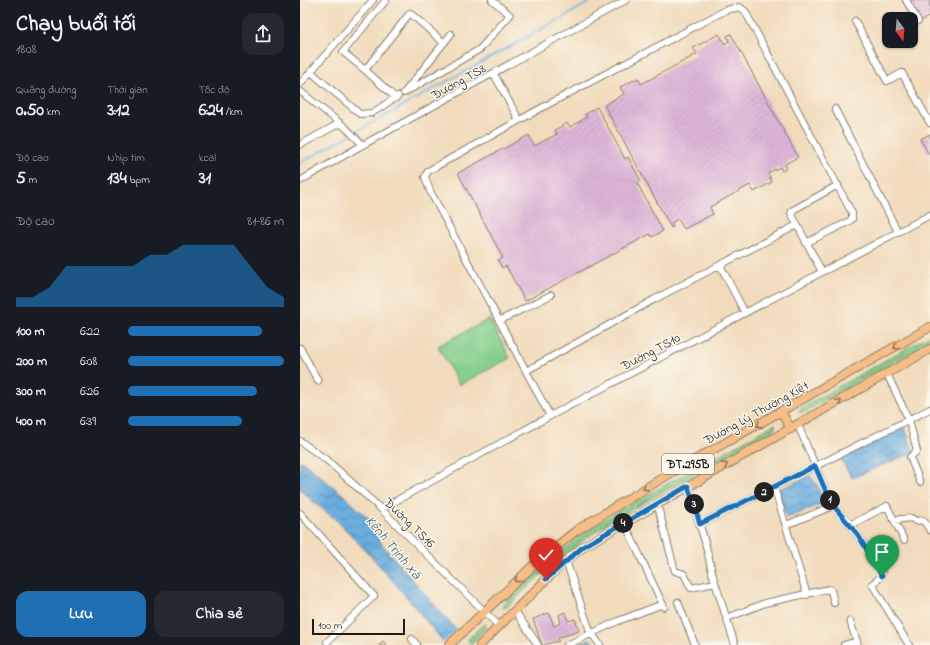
<!DOCTYPE html>
<html lang="vi">
<meta charset="utf-8">
<style>
body{margin:0;font-family:"Indie Flower",sans-serif;background:#242831;color:#f1f3f6;height:100vh;display:flex;flex-direction:column;font-size:15px;white-space:nowrap}
*{box-sizing:border-box;margin:0}
p{font-size:13px;color:#9ea1a6}
.icon{flex:none;width:22px;height:22px;fill:none;stroke:currentColor;stroke-width:2;stroke-linecap:round;stroke-linejoin:round}
.map{position:relative;flex:1;overflow:hidden}
.sheet{display:flex;flex-direction:column;background:#171b24;width:300px}
.sheet>*{flex:none}
.needle{width:26px;rotate:164deg}
.buttons{position:absolute;left:582px;top:12px;display:grid;gap:8px}
.buttons a{display:grid;place-items:center;width:36px;height:36px;border-radius:8px;background:#171b24;box-shadow:0 1px 3px #0004;font-size:20px}
.scale{position:absolute;left:12px;bottom:10px;width:93px;box-sizing:border-box;padding-left:4px;border:2px solid #1c1c1c;border-top:0;font-size:11px;line-height:14px;white-space:nowrap;color:#1c1c1c;-webkit-text-stroke:3px #fbf7ec;paint-order:stroke}
.pin{position:absolute;display:grid;place-items:center;width:34px;height:34px;color:#fff;margin:-41px -17px;border-radius:50% 50% 50% 0;rotate:-45deg;box-shadow:0 0 4px #0007}
.pin .icon{rotate:45deg}
.km{position:absolute;width:20px;height:20px;margin:-10px;border-radius:50%;background:#222;color:#fff;font-size:11px;line-height:20px;text-align:center}
.round{display:grid;place-items:center;flex:none;width:42px;height:42px;border-radius:12px;background:#242831}
.headline{display:flex;align-items:center;justify-content:space-between;height:68px;padding:0 16px}
h1{font-size:22px;font-weight:800;line-height:30px}
.figures{display:grid;grid-template-columns:repeat(3,1fr);gap:6px;height:68px;padding:4px 16px}
.figures div{display:grid;align-content:center}
.figures b{font-size:17px;font-weight:800}
.figures small{font-size:11px;font-weight:400}
.figures p{font-size:11px}
.chart{height:112px;padding:8px 16px}
.chart p{display:flex;justify-content:space-between}
.chart svg{width:100%;height:72px;margin-top:4px;fill:#1f6fb2;opacity:.7}
.cta{display:flex;gap:8px;margin-top:auto;padding:8px 16px}
.cta a{flex:1;height:46px;border-radius:12px;background:#1f6fb2;color:#fff;font-size:16px;font-weight:800;line-height:46px;text-align:center}
.cta a+a{background:#242831;color:#f1f3f6}
ul{padding:0 16px;list-style:none;font-size:13px}
li{display:grid;grid-template-columns:64px 48px 1fr;align-items:center;height:30px}
li i{height:10px;border-radius:5px;background:#1f6fb2}
main{display:flex;flex:1;min-height:0}
.map>svg:first-child{display:block}
</style>
<main>
<section class="sheet">
<div class="headline"><div><h1>Chạy buổi tối</h1><p>18:08</p></div><a class="round"><svg class="icon" aria-label="share" viewBox="0 0 24 24"><path d="M12 15V3M7 8l5-5 5 5M5 13v7h14v-7"/></svg></a></div>
<div class="figures">
<div><p>Quãng đường</p><b>0.50<small> km</small></b></div>
<div><p>Thời gian</p><b>3:12</b></div>
<div><p>Tốc độ</p><b>6:24<small> /km</small></b></div>
</div>
<div class="figures">
<div><p>Độ cao</p><b>5<small> m</small></b></div>
<div><p>Nhịp tim</p><b>134<small> bpm</small></b></div>
<div><p>kcal</p><b>31</b></div>
</div>
<div class="chart"><p><span>Độ cao</span>81–86 m</p>
<svg viewBox="0 0 160 44" preserveAspectRatio="none"><path d="M0 44V38L10 38L20 32L30 19L40 19L50 19L60 19L70 19L80 12L90 12L100 6L110 6L120 6L130 6L140 19L150 32L160 38V44z"/></svg>
</div>
<ul>
<li><b>100 m</b>6:22<i style="width:86%"></i></li>
<li><b>200 m</b>6:08<i style="width:100%"></i></li>
<li><b>300 m</b>6:26<i style="width:83%"></i></li>
<li><b>400 m</b>6:39<i style="width:73%"></i></li>
</ul>
<div class="cta"><a>Lưu</a><a>Chia sẻ</a></div>
</section>
<div class="map">
<svg width="630" height="645" viewBox="0 0 630 645">
<defs>
<pattern id="grass-dots" width="8" height="8" patternUnits="userSpaceOnUse"><rect width="8" height="8" fill="#86cf8b"/><path d="M2 2h.1M6 6h.1" fill="none" stroke="#73b177" stroke-width="1.8" stroke-linecap="round"/></pattern>
<pattern id="water-waves" width="16" height="10" patternUnits="userSpaceOnUse"><rect width="16" height="10" fill="#69acde"/><path d="M0 5q4-4 8 0t8 0" fill="none" stroke="#568bb3"/></pattern>
<pattern id="building-hatch" width="6" height="6" patternUnits="userSpaceOnUse"><rect width="6" height="6" fill="#ddb5d8"/><path d="M-1 1l2-2M0 6l6-6M5 7l2-2" fill="none" stroke="#bd9bb9"/></pattern>
</defs>
<rect width="100%" height="100%" fill="#fbf7ec"/>
<filter id="ink" filterUnits="userSpaceOnUse"><feTurbulence type="fractalNoise" baseFrequency=".025" numOctaves="2"/><feDisplacementMap in="SourceGraphic" scale="8" xChannelSelector="R" yChannelSelector="G"/><feConvolveMatrix kernelMatrix="1 2 1 2 8 2 1 2 1" color-interpolation-filters="sRGB"/></filter>
<filter id="wash" filterUnits="userSpaceOnUse"><feTurbulence type="fractalNoise" baseFrequency=".012" numOctaves="4" result="noise"/><feDisplacementMap in="SourceGraphic" scale="16" xChannelSelector="R" yChannelSelector="G"/><feGaussianBlur stdDeviation="0.9" result="paint"/><feColorMatrix in="noise" values="0 0 0 0 0 0 0 0 0 0 0 0 0 0 0 0 0 1.4 0 .05"/><feComposite in="paint" operator="in"/></filter>
<g filter="url(#wash)">
<rect width="100%" height="100%" fill="#f1dbbc"/>
<path fill="url(#grass-dots)" stroke="#517654" d="M630,335V341L504,412H498L501,408Z
M475,424V428L466,434L307,523L256,560L207,607L203,608L202,605C236,573 268,544 306,518Z
M185,623L186,628L170,645H162Z"/>
<path fill="#86cf8b" stroke="#517654" d="M189,319L210,358L159,385L138,346Z"/>
<path fill="url(#water-waves)" stroke="#42647d" d="M603,423L614,452L552,478L539,456Z
M0,460L41,493L72,522L80,542L169,645H146C111,602 75,558 35,519C23,509 11,501 0,489Z
M510,476L517,485L524,501L522,504L487,518L478,490Z
M290,639L296,645H276Z"/>
<path fill="#f1dbbc" d="M158,629L171,645H143L142,644Z"/>
<g fill="none" stroke-linecap="round" stroke-linejoin="round">
<path stroke="#69acde" stroke-width="2" d="M54,133L294,0
M0,163L50,135"/>
</g>
<g id="blocks">
<path fill="url(#building-hatch)" d="M602,0H630V16L615,24Z
M419,34L425,44L429,41L427,36L431,34L498,157L485,164L487,168L482,171L480,167L468,173L472,182L454,192L450,185L410,207L413,214L384,229L378,219L371,223L373,227L371,228L304,105L324,94L320,87L338,78L341,84L397,54L393,48Z
M297,107L325,159L328,157L341,181L337,183L363,231L352,237L350,234L225,301L206,266L202,268L198,260L203,258L158,173L229,135L234,146L257,134L255,130L267,123L270,127L287,117L285,114Z
M630,134V156L620,139Z
M265,612L268,621L275,619L279,631L258,638L259,641L242,645L233,619L249,613L254,626L261,623L259,615Z
M83,641L87,645H79Z"/>
</g>
</g>
<g filter="url(#ink)">
<use href="#blocks" fill-opacity="0" stroke="#867c6c" stroke-width="1"/>
<g fill="none" stroke-linecap="round" stroke-linejoin="round">
<g stroke="#867c6c" stroke-width="8">
<path id="minor" d="M606,0L618,21
M555,21L587,81L602,73L630,123
M151,34L104,93L180,49L210,15L192,0
M65,70L43,52L86,0
M11,72L60,114L72,113L98,96
M194,74L219,120
M0,84L73,0
M0,91L46,128L63,145
M96,98L65,70L110,13L144,43
M535,109L598,232
M0,145L40,123
M0,181L59,147L326,0
M420,265L497,225
M522,272L491,213L493,210L538,185
M199,321L251,295
M0,348L18,381
M226,371L355,299L420,265L445,313
M587,374L609,420L617,451L610,457L620,482
M250,416L130,191L125,177L128,171L245,106L426,10L440,7L445,11L552,213V219L548,222L506,243
M498,425L531,503L558,535L582,573V576L572,584L609,645
M0,441L28,461L81,509L199,626
M388,486L405,542L413,576L435,645
M474,487L507,595
M357,503L375,571L384,574L391,588L415,583
M81,509L250,416L630,215
M0,513L74,596L27,642
M594,520L611,518L616,521L623,520L630,530
M324,522L364,607
M400,524L630,409
M486,525L533,506
M550,525L587,506L604,540
M266,561L290,631L300,645
M378,602L395,645
M215,611L238,645
M427,618L465,603L529,589L531,590L534,603
M550,621L558,645
M112,639L117,645
M267,645L318,621L363,604
M544,645L557,641"/>
</g>
<g stroke="#867c6c" stroke-width="10">
<path id="major" d="M481,412L491,429
M149,645L236,563L277,530L361,479L630,327
M180,645L261,565L284,546L630,349"/>
</g>
<use href="#minor" stroke="#fff" stroke-width="6"/>
<use href="#major" stroke="#f6be86" stroke-width="8"/>
</g>
<defs><path id="oneway-chevron" d="M-2-3.5L2.5 0L-2 3.5" fill="none" stroke-width="1.6" stroke-linecap="round" stroke-linejoin="round"/></defs>
<g stroke="#896d51">
<use href="#oneway-chevron" transform="translate(596 347) rotate(150)"/>
<use href="#oneway-chevron" transform="translate(539 402) rotate(-30)"/>
<use href="#oneway-chevron" transform="translate(459 425) rotate(151)"/>
<use href="#oneway-chevron" transform="translate(425 465) rotate(-29)"/>
<use href="#oneway-chevron" transform="translate(345 488) rotate(150)"/>
<use href="#oneway-chevron" transform="translate(217 580) rotate(137)"/>
</g>
</g>
<g fill="none" stroke-linecap="round" stroke-linejoin="round" filter="url(#ink)">
<g stroke="#fff" stroke-width="8">
<path id="route" d="M246,579L284,546L388,486L400,524L515,466L531,503L558,535L582,576"/>
</g>
<use href="#route" stroke="#1f6fb2" stroke-width="5"/>
</g>
<g text-anchor="middle" stroke-width="3" stroke-linejoin="round" paint-order="stroke">
<rect fill="#fbf7ec" stroke="#5f5e5a" stroke-width="1" x="362" y="454" width="52" height="20" rx="3"/>
<g font-size="12" font-weight="bold" fill="#1c1c1c">
<text x="388" y="468">ĐT.295B</text>
</g>
<g font-size="13" fill="#1c1c1c" stroke="#fbf7ec">
<text transform="translate(158 81) rotate(-29)" y="5">Đường TS8</text>
<text transform="translate(350 351) rotate(-28)" y="5">Đường TS10</text>
<text transform="translate(456 412) rotate(-29)" y="5">Đường Lý Thường Kiệt</text>
<text transform="translate(110 522) rotate(44)" y="5">Đường TS16</text>
</g>
<g font-size="14" font-style="italic" fill="#3b566a" stroke="#fbf7ec">
<text transform="translate(94 547) rotate(50)" y="5">Kênh Trịnh Xá</text>
</g>
</g>
</svg>
<div class="buttons">
<a><svg class="needle" viewBox="-14 -14 28 28"><path d="M0-13l5 13h-10z" fill="#e53935"/><path d="M0 13l5-13h-10z" fill="#9ea1a6"/></svg></a>
</div>
<div class="scale">100 m</div>
<div class="pin" style="left:582px;top:576px;background:#1e9e55"><svg class="icon" aria-label="arrive" viewBox="0 0 24 24"><path d="M6 21V4h12l-3 4 3 4H6"/></svg></div>
<div class="pin" style="left:246px;top:579px;background:#d93025"><svg class="icon" aria-label="check" viewBox="0 0 24 24"><path d="M5 12l5 5 9-10"/></svg></div>
<b class="km" style="left:530px;top:500px">1</b>
<b class="km" style="left:464px;top:492px">2</b>
<b class="km" style="left:394px;top:504px">3</b>
<b class="km" style="left:323px;top:523px">4</b>
</div>
</main>
